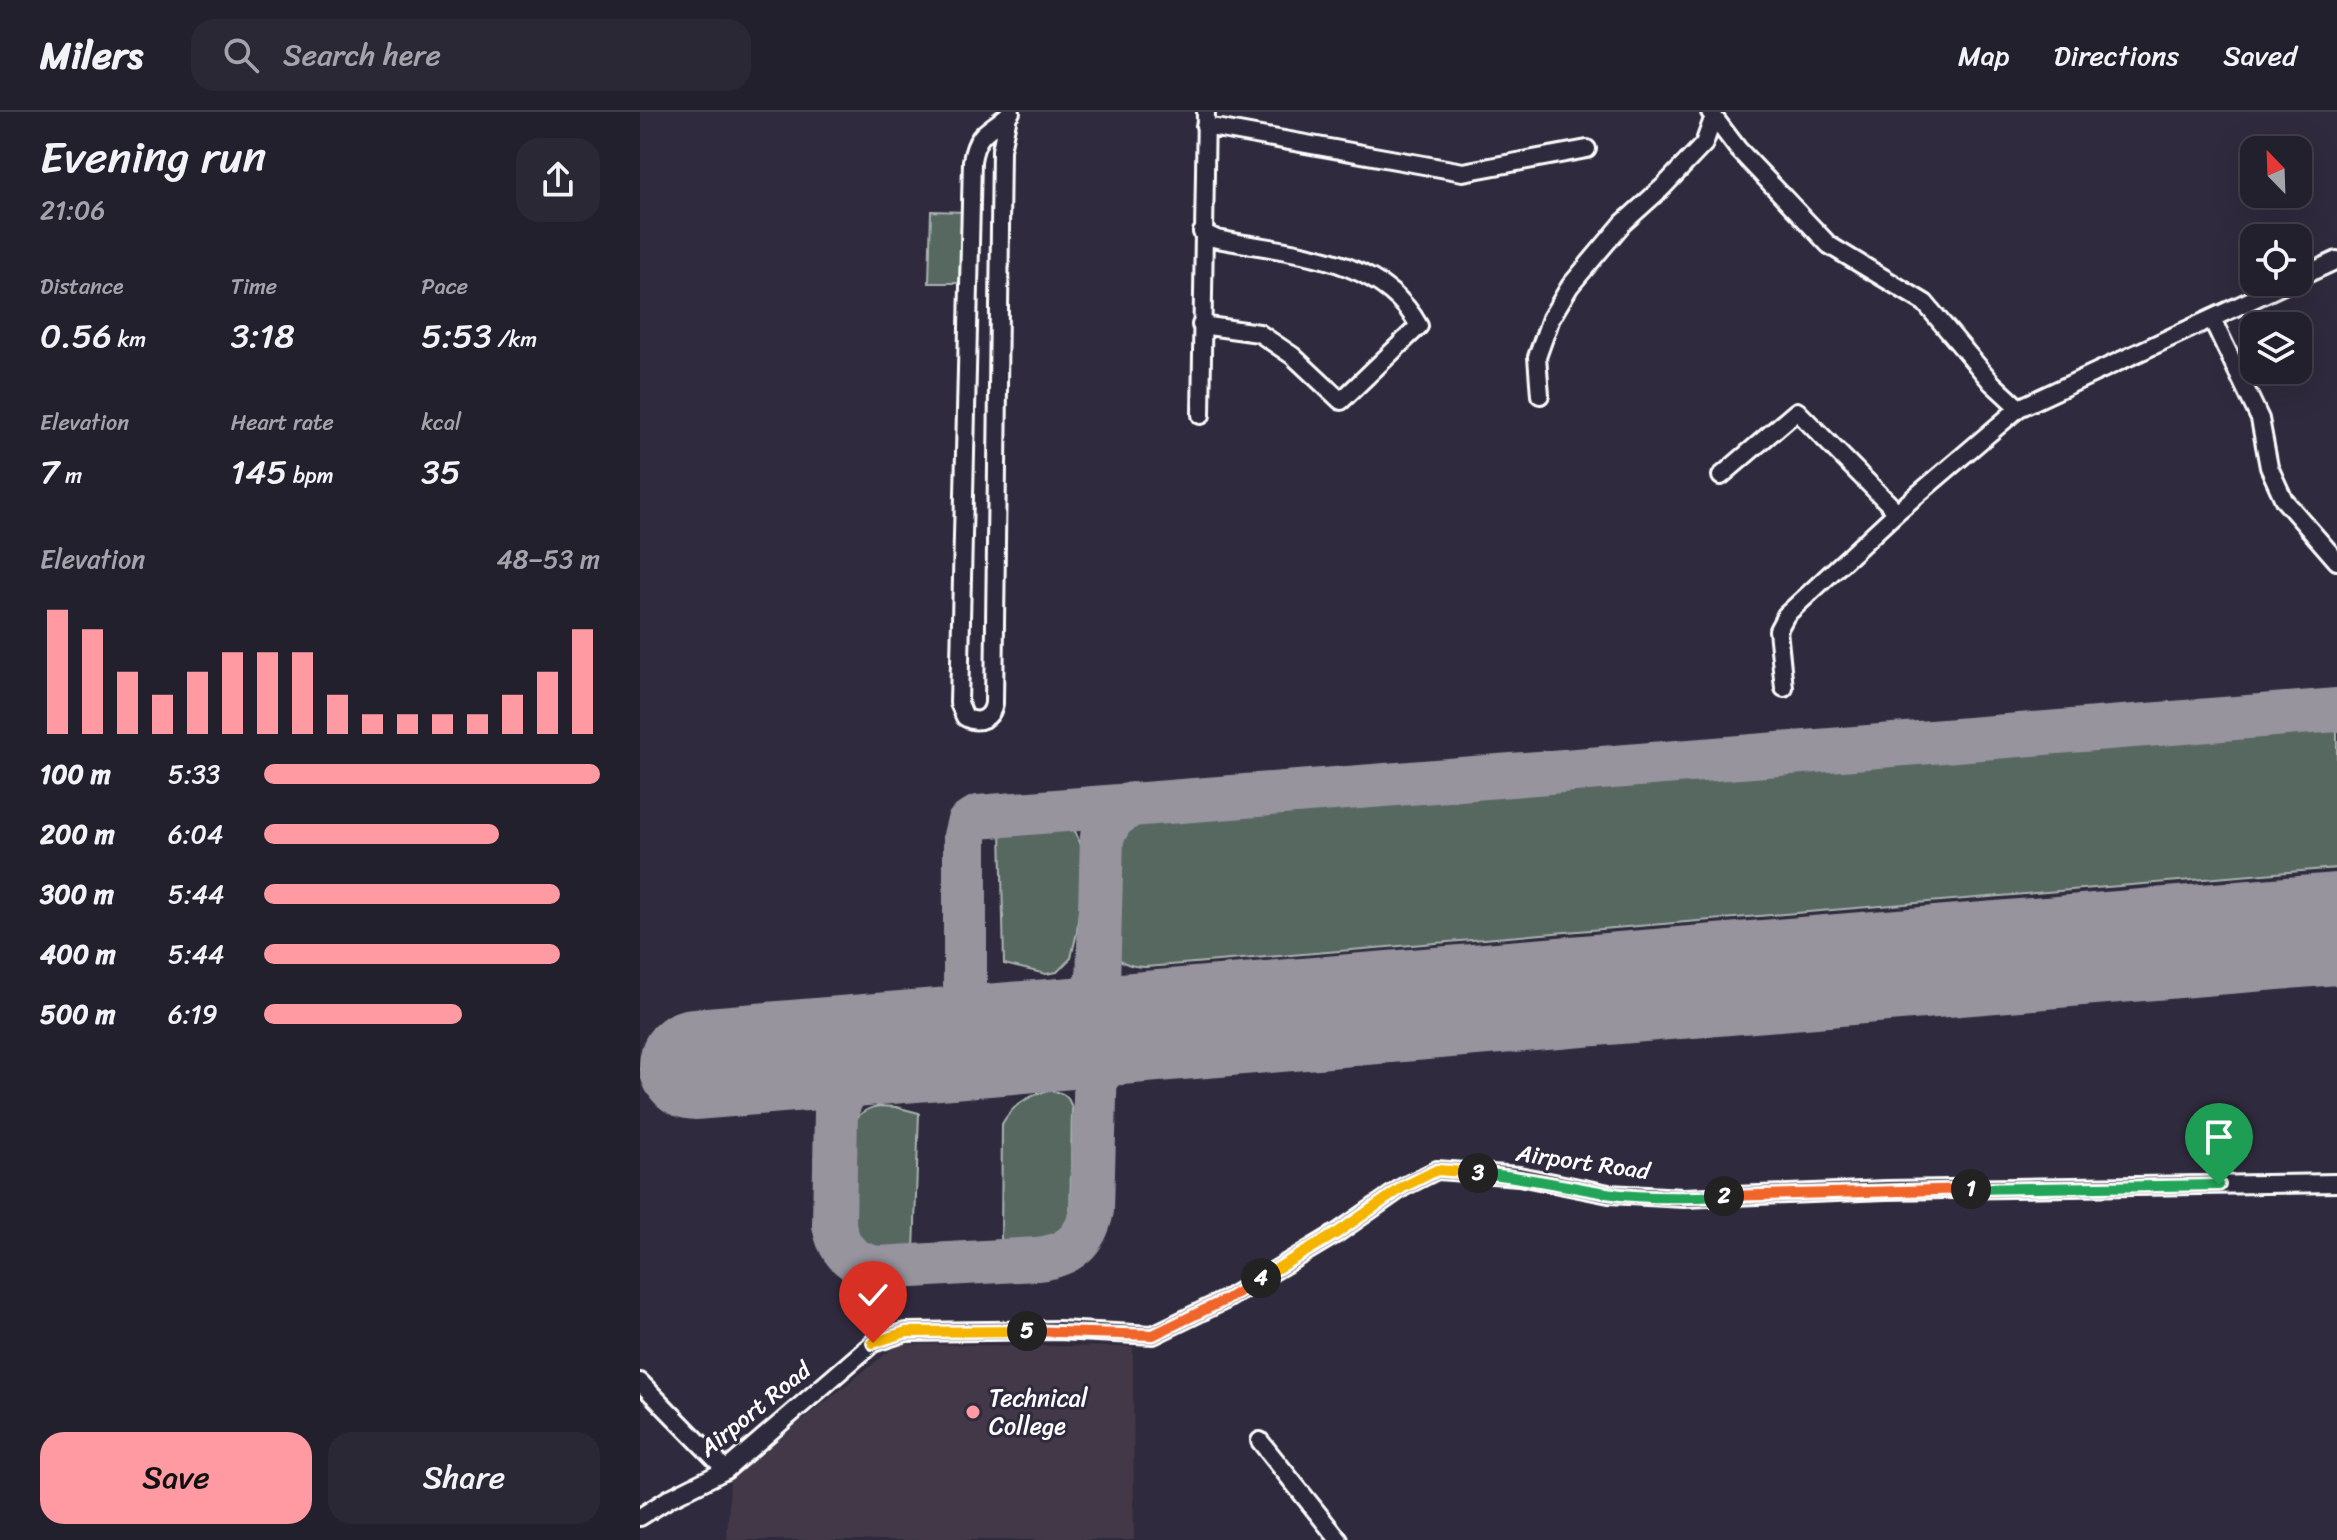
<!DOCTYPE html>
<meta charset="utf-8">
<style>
body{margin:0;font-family:Sriracha,sans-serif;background:#2b2836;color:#f1f3f6;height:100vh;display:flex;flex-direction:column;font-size:30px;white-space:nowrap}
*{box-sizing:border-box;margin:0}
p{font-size:26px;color:#a3a3aa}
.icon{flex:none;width:44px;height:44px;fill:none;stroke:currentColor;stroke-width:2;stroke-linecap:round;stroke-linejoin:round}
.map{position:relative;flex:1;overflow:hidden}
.side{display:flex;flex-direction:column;background:#23202e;width:640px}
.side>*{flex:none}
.needle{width:52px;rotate:337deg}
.buttons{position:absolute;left:1600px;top:24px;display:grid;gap:16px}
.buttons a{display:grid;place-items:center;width:72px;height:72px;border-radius:16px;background:#23202e;box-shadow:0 8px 32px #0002,0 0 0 2px #403e4a;font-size:40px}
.pin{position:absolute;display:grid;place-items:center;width:68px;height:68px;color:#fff;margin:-82px -34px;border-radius:50% 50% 50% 0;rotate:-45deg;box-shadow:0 0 8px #0007}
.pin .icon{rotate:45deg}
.km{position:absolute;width:40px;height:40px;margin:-20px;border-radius:50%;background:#222;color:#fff;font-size:22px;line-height:40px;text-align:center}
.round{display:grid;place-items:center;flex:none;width:84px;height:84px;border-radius:24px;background:#2b2836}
.summary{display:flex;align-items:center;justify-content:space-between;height:136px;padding:0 40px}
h1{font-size:44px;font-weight:600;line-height:60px}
.metrics{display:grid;grid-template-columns:repeat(3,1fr);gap:12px;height:136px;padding:8px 40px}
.metrics div{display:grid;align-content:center}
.metrics b{font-size:34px;font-weight:600}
.metrics small{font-size:22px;font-weight:400}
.metrics p{font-size:22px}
.chart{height:224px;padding:16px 40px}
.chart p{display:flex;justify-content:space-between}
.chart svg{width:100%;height:144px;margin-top:8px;stroke:#ff9aa2;stroke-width:6}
.primary-button{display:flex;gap:16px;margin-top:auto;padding:16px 40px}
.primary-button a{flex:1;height:92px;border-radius:24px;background:#ff9aa2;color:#111;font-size:32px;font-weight:600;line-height:92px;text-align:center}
.primary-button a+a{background:#2b2836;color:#f1f3f6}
ul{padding:0 40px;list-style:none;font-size:26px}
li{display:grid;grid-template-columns:128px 96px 1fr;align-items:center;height:60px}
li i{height:20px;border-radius:10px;background:#ff9aa2}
header{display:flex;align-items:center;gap:48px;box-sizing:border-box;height:112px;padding:0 40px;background:#23202e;border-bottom:2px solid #403e4a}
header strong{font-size:38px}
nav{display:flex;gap:44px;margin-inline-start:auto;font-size:28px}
.search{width:560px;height:72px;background:#2b2836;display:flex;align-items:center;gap:20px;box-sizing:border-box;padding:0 28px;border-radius:24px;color:#a3a3aa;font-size:30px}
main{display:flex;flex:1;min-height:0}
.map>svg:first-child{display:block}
</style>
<header>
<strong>Milers</strong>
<div class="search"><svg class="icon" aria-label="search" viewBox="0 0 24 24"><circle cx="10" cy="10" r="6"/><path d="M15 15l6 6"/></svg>Search here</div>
<nav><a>Map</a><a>Directions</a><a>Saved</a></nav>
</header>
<main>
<section class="side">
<div class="summary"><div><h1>Evening run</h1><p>21:06</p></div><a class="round"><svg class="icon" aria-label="share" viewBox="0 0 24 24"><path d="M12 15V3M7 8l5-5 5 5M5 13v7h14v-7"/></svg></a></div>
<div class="metrics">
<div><p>Distance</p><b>0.56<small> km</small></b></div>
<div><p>Time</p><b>3:18</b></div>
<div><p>Pace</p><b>5:53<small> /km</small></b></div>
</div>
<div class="metrics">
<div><p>Elevation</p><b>7<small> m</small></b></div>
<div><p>Heart rate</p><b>145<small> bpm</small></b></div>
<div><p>kcal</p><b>35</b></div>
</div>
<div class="chart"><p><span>Elevation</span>48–53 m</p>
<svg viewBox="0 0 160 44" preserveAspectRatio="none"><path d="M5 44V6M15 44V12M25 44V25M35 44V32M45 44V25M55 44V19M65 44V19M75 44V19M85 44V32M95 44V38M105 44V38M115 44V38M125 44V38M135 44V32M145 44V25M155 44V12"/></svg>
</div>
<ul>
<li><b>100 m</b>5:33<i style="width:100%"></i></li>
<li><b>200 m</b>6:04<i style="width:70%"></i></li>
<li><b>300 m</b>5:44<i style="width:88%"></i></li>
<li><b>400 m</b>5:44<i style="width:88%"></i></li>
<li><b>500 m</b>6:19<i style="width:59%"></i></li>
</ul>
<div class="primary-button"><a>Save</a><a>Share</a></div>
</section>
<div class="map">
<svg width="1697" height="1428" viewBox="0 0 1697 1428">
<rect width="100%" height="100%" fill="#2f2a3d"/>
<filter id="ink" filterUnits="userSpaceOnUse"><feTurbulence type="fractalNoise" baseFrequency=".0125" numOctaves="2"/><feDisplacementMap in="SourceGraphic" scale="16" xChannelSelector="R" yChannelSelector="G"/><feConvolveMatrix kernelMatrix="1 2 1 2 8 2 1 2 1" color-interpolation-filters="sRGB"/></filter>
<g filter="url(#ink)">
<path fill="#423846" d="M258,1232L493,1235L494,1428H87L90,1365Z"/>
<path fill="#566861" stroke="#aab4b0" stroke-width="2" d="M291,99L327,100L324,171H289Z
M1697,607V756L506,855C489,855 477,850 470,835L476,720L482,712L498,705Z
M407,709L424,710L434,717L444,740L437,820L431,846L417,860L406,862L364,852L361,717Z
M410,978C424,981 428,983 432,996L430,1110C418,1135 384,1129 361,1129L362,1012C373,992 388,984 410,978Z
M238,994L256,995L279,1001L274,1139C261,1140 243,1143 230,1139C192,1128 207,1055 208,1024C213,1007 221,998 238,994Z"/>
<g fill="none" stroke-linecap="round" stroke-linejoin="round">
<path stroke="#97949e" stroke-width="44" d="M325,930V724L328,712L338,705L1697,598
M197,941L194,1113C199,1139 212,1152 238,1156L397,1147C428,1144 446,1129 452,1098L462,724L473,705L492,692
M455,969L437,940L408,923C429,906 446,890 458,866
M455,969C470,944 486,928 512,915
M196,1001C209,960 231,951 268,935"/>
<path stroke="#97949e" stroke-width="112" d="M55,952L1697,817"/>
<g stroke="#fff" stroke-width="22">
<path id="street" d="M1070,0L1098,37L1189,133L1285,191L1352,271L1379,296
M368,4L361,38L354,591C352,606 339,613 325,605L319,591L332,49C337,17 352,19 371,0
M565,14L823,60L947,37
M1658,166L1697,148
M1572,207L1620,307L1629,355L1644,388L1697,449
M561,213L619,221L653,244L701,289L779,214C741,143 647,141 577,127L562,120
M900,283L897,245L911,206L930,174L983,111L1023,75L1064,32L1073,7
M561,303L566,0
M1081,364L1157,299L1257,400
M1144,576L1138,518L1146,503L1257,400L1379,296L1650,170
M0,1270L86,1358
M620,1329L699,1428
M0,1405L30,1386L86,1358L233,1231L266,1220L419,1218L513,1223L585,1188L697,1121L763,1075L797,1058L879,1064L969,1082L1044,1086L1246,1078L1697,1071"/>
</g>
<use href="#street" stroke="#2f2a3d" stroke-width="16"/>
</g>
</g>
<g fill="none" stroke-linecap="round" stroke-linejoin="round" filter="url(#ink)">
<g stroke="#fff" stroke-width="16">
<path id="split-1" d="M1331,1077L1579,1073"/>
</g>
<g stroke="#fff" stroke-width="16">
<path id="split-2" d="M1084,1084L1331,1077"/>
</g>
<g stroke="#fff" stroke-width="16">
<path id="split-3" d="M838,1061C882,1064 923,1074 966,1081C1005,1087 1045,1086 1084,1084"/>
</g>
<g stroke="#fff" stroke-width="16">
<path id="split-4" d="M621,1166L697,1121L763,1075L797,1058L838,1061"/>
</g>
<g stroke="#fff" stroke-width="16">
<path id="split-5" d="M387,1219L513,1223L585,1188L621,1166"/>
</g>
<g stroke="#fff" stroke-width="16">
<path id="split-6" d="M233,1231L266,1220L387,1219"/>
</g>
<use href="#split-1" stroke="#22a559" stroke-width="10"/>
<use href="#split-2" stroke="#f0652b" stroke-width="10"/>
<use href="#split-3" stroke="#22a559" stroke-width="10"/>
<use href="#split-4" stroke="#f5b400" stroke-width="10"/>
<use href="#split-5" stroke="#f0652b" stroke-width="10"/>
<use href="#split-6" stroke="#f5b400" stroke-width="10"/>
</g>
<circle fill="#ff9aa2" stroke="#2f2a3d" stroke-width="3" cx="333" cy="1300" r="8"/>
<g text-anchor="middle" stroke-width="6" stroke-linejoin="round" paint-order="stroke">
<g font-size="24" fill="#fff" stroke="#2f2a3d">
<text transform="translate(943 1050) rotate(8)" y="8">Airport Road</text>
<text transform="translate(115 1297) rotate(-39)" y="8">Airport Road</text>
</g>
<g font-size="24" fill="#fff" stroke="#2f2a3d" text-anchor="start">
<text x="349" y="1294">Technical<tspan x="349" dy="28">College</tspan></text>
</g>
</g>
</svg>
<div class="buttons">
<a><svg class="needle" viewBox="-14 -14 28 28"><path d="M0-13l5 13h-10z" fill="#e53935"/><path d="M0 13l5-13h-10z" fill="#a3a3aa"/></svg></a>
<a><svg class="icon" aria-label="locate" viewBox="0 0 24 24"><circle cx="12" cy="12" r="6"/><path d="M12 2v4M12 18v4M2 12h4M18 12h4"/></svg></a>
<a><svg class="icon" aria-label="layers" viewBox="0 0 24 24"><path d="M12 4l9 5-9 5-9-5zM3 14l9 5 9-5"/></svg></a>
</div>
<div class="pin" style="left:1579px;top:1073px;background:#1e9e55"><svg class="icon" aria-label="arrive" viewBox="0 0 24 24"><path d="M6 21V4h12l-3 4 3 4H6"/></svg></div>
<div class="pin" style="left:233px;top:1231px;background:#d93025"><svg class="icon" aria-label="check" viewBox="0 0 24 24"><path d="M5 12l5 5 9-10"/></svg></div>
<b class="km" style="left:1331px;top:1077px">1</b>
<b class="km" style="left:1084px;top:1084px">2</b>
<b class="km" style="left:838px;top:1061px">3</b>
<b class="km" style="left:621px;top:1166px">4</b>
<b class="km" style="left:387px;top:1219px">5</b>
</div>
</main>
